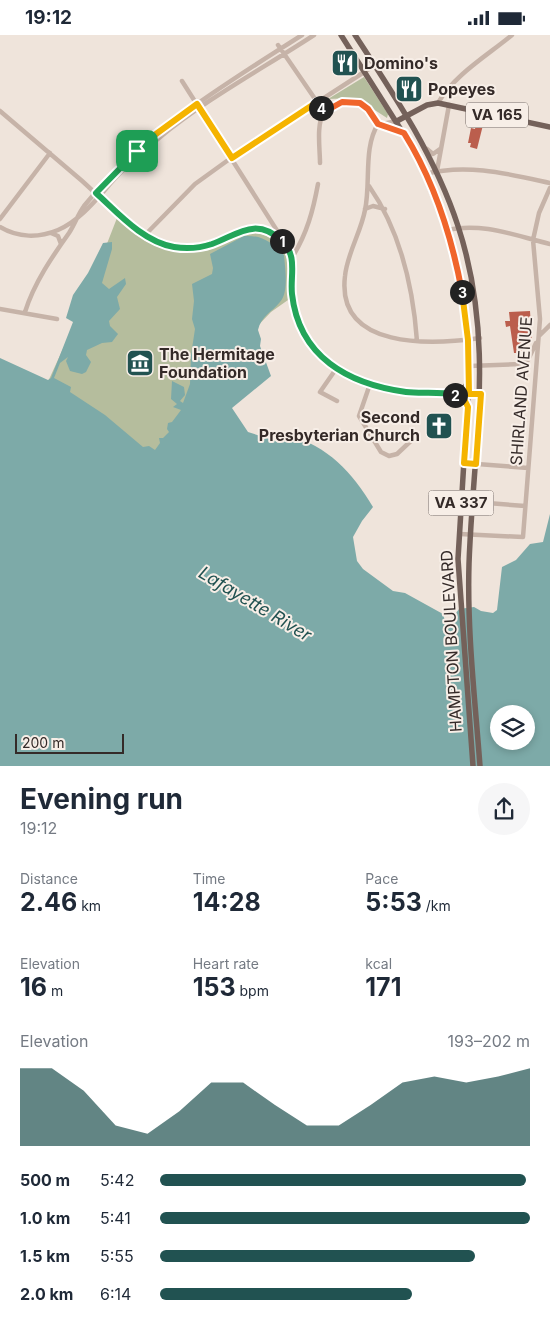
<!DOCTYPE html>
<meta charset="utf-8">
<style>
body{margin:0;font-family:Inter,sans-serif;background:#f6f6f7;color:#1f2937;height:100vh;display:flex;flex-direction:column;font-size:19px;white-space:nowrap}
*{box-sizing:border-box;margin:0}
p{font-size:16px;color:#747a83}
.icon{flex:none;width:28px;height:28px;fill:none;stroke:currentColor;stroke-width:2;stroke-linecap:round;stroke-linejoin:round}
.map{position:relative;height:731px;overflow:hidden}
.sheet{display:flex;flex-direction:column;background:#fff;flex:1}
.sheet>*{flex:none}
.fabs{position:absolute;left:490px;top:670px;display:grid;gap:10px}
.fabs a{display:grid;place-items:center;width:45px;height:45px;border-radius:50%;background:#fff;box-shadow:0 2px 8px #0003;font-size:25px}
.scale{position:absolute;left:15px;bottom:12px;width:109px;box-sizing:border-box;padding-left:5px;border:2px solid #342a28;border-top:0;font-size:14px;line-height:18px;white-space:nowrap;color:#342a28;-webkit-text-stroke:4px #f7eee7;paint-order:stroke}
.pin{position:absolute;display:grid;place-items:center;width:42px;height:42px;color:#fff;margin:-21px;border-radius:10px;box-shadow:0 2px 8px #0006}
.km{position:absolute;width:25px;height:25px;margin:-12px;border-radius:50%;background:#222;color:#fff;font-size:14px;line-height:25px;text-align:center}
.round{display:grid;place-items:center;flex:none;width:52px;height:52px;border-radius:26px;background:#f6f6f7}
.overview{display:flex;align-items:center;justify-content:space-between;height:85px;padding:0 20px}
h1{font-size:28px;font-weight:700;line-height:38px}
.figures{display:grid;grid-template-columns:repeat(3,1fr);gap:8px;height:85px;padding:5px 20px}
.figures div{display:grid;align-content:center}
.figures b{font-size:25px;font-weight:700}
.figures small{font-size:14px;font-weight:400}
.figures p{font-size:14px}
.chart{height:140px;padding:10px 20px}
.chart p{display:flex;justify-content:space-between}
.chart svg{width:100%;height:90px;margin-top:5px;fill:#215251;opacity:.7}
ul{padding:0 20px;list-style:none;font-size:16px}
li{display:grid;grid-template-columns:80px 60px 1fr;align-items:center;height:38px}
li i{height:12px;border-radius:6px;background:#215251}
.status{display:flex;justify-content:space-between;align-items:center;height:35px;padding:0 25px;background:#fff;direction:ltr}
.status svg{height:14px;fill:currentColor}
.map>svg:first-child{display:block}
</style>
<div class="status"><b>19:12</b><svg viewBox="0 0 49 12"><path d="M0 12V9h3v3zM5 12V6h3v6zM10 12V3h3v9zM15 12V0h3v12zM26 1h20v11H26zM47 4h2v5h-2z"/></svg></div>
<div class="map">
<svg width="550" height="731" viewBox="0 0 550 731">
<rect width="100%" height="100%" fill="#efe4db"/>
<path fill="#b5bd9d" d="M364,42L388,79L387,83L356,63L328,64Z
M117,183C135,202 160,218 187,217C211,217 221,204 241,199C262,193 283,206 288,227C291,239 287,253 288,265L271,277L189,363L140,503L46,351L67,305L90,288L101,224Z"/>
<path fill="#7daaa8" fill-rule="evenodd" d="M244,201C262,200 271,207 284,220C285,233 289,257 280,267C272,277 261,281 258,295L261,304L260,311L271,341L232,373L248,397L279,407L285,400H288C328,411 352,437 373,472L362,486L353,502L357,526L363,534L393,556L405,558L443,579L445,586H450L459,574L474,572L481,576L493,578L497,575L502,532L516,525L530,509L543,507L550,479V731H0V323L48,345L51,343L73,287L66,283L73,260L88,238L103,208L112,207V214L102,248L109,254L125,243L126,249L117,262L120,274L109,286L110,291L118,299L112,307L102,308L87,315L86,320L91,327L86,337L82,339L70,336L66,326L68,322L60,328L54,343L71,352L70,357L105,380L143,412L149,411L155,415L160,408L159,403H163L169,397L167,394L168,388L172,387L181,375L173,372L177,369L171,364L172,346L184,352L185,360L180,366L183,368L190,349L191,320L195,294L192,284L194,266L192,249L212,239L213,233L210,219ZM499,679H526V706H499Z"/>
<path fill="#bb5e4d" d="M476,89L483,90L477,114L470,112L471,108H468L471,93L475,94Z
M530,276L532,308L525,309L523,321H516V318H514L510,291L506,292L505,286H510L509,277Z"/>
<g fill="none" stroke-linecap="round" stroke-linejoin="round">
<path stroke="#c6b3a8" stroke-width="4.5" d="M278,10L324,77
M182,46L283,205
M438,68C454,40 488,20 512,0
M0,76C27,99 54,122 81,145C106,167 141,207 175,212C187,214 201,213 213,209C234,200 250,186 273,199C298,212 292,232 292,255C292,272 298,287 306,302C341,365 421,356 481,359
M378,89C363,113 371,148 365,175C361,197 347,219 345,241C336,315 432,310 480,303
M382,89L397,86
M427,114L433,119L440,114
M320,128C320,114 316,89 324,77C333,65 357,62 367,73C372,77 375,84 378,89
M437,136L449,70
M425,139C467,128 509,139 550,148
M369,151C401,197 413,251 417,306
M365,174L373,171L385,174
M0,184L50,118
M0,192C18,203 39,203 58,195C85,183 102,156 122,136C134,125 146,114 159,103C206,64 262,34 314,0
M447,195C483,187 516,201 550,209
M51,198L58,201L61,209
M146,199L195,149L231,123L375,30
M293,221C307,198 313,176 318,149
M0,274L57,284
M25,277C34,248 52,222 69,198C75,189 78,179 84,171C143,98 224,50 302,0
M539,301L550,290
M469,331L520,329L528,325L536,308
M336,334L320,357L337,366
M370,349L359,381L381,417L389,421L397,419L414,403
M464,428L528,433
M462,466L525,471
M460,499L523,502L540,284L533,205L539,178L550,153"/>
<path stroke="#74615a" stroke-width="5.5" d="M341,0L417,120L447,195L462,258L468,305L469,343L458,524L473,731
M355,0C395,61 435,121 458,191C496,307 473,411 469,529C467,596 475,664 480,731
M397,86L427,70L438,68L550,92
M379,89L403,97
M451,358L465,352L469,345
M451,358L461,361L468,371"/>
</g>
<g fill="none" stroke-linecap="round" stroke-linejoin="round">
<g stroke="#fff" stroke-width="10">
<path id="split-1" d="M137,116L96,158C117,177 143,207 174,212C186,214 200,213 212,209C237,200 256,181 282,206"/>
</g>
<g stroke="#fff" stroke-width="10">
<path id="split-2" d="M282,206C298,221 290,240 292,259C299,322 348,349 406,357C422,359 440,356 455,360"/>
</g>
<g stroke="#fff" stroke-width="10">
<path id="split-3" d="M455,360L464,364L468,372L464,428L476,429L481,359H469L468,305L462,257"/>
</g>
<g stroke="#fff" stroke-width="10">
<path id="split-4" d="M321,73L324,77L342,67L360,68L368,74L378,89L404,98C434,146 452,203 462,257"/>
</g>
<g stroke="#fff" stroke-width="10">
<path id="split-5" d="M137,116L156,99L197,69L232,123L317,67L321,73"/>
</g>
<use href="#split-1" stroke="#22a559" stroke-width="6"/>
<use href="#split-2" stroke="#22a559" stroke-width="6"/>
<use href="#split-3" stroke="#f5b400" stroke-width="6"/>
<use href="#split-4" stroke="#f0652b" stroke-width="6"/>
<use href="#split-5" stroke="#f5b400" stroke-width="6"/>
</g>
<defs>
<g id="restaurant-square" transform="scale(1.4375)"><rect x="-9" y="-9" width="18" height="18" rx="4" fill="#215251" stroke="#f7eee7"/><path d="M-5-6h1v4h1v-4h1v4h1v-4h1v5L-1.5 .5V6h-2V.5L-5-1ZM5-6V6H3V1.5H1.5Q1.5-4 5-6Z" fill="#fff"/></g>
<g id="museum-square" transform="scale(1.4375)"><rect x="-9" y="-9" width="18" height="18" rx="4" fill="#215251" stroke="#f7eee7"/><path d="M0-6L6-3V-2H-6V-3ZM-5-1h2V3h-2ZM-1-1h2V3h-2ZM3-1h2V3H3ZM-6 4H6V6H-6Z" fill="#fff"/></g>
<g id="church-square" transform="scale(1.4375)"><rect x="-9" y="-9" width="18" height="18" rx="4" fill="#215251" stroke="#f7eee7"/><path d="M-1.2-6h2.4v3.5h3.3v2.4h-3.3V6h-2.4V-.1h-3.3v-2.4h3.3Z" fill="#fff"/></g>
</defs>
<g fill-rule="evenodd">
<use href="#restaurant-square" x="345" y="28"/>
<use href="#restaurant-square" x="409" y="54"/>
<use href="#museum-square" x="140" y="328"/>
<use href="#church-square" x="439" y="391"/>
</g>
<g text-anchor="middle" stroke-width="4" stroke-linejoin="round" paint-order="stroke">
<g fill="#f7eee7" stroke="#6e6561" stroke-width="1">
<rect x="466" y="67.5" width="62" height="25" rx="4"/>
<rect x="428.5" y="455.5" width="65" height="25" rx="4"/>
</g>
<g font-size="15" font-weight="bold" fill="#342a28">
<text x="497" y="85">VA 165</text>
<text x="461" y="473">VA 337</text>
</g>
<g font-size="16" font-weight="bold" fill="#342a28" stroke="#f7eee7" text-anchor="start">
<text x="364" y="34">Domino's</text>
<text x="428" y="60">Popeyes</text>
<text x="159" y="325">The Hermitage<tspan x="159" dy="18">Foundation</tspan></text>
<text x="420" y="388" text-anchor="end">Second<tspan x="420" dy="18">Presbyterian Church</tspan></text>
</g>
<g font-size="16" fill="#342a28" stroke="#f7eee7">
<text transform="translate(521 356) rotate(-86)" y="6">SHIRLAND AVENUE</text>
<text transform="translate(451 606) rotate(-93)" y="6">HAMPTON BOULEVARD</text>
</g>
<g font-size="18" font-style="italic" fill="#215251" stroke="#f7eee7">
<text transform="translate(255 569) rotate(31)" y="6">Lafayette River</text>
</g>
</g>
</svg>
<div class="fabs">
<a><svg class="icon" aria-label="layers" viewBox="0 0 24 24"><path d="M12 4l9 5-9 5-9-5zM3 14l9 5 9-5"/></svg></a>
</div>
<div class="scale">200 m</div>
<div class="pin" style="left:137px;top:116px;background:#1e9e55"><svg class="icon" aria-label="arrive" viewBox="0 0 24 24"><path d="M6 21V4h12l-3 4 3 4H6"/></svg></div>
<b class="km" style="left:282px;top:206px">1</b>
<b class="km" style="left:455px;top:360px">2</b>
<b class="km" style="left:462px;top:257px">3</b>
<b class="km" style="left:321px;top:73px">4</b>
</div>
<section class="sheet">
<div class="overview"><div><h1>Evening run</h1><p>19:12</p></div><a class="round"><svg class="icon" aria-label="share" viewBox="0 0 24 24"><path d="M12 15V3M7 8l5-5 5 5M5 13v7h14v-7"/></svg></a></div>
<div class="figures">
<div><p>Distance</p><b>2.46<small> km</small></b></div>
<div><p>Time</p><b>14:28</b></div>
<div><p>Pace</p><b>5:53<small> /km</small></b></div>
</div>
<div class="figures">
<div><p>Elevation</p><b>16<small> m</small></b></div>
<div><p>Heart rate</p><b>153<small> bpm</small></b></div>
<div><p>kcal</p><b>171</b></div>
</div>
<div class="chart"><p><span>Elevation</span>193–202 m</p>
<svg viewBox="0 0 160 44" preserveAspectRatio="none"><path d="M0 44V6L10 6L20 17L30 34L40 38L50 27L60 13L70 13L80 24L90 34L100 34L110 24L120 13L130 10L140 13L150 10L160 6V44z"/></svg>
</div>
<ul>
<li><b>500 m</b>5:42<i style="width:99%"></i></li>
<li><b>1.0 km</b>5:41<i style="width:100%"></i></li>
<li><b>1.5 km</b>5:55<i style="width:85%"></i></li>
<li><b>2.0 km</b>6:14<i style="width:68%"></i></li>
</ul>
</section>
